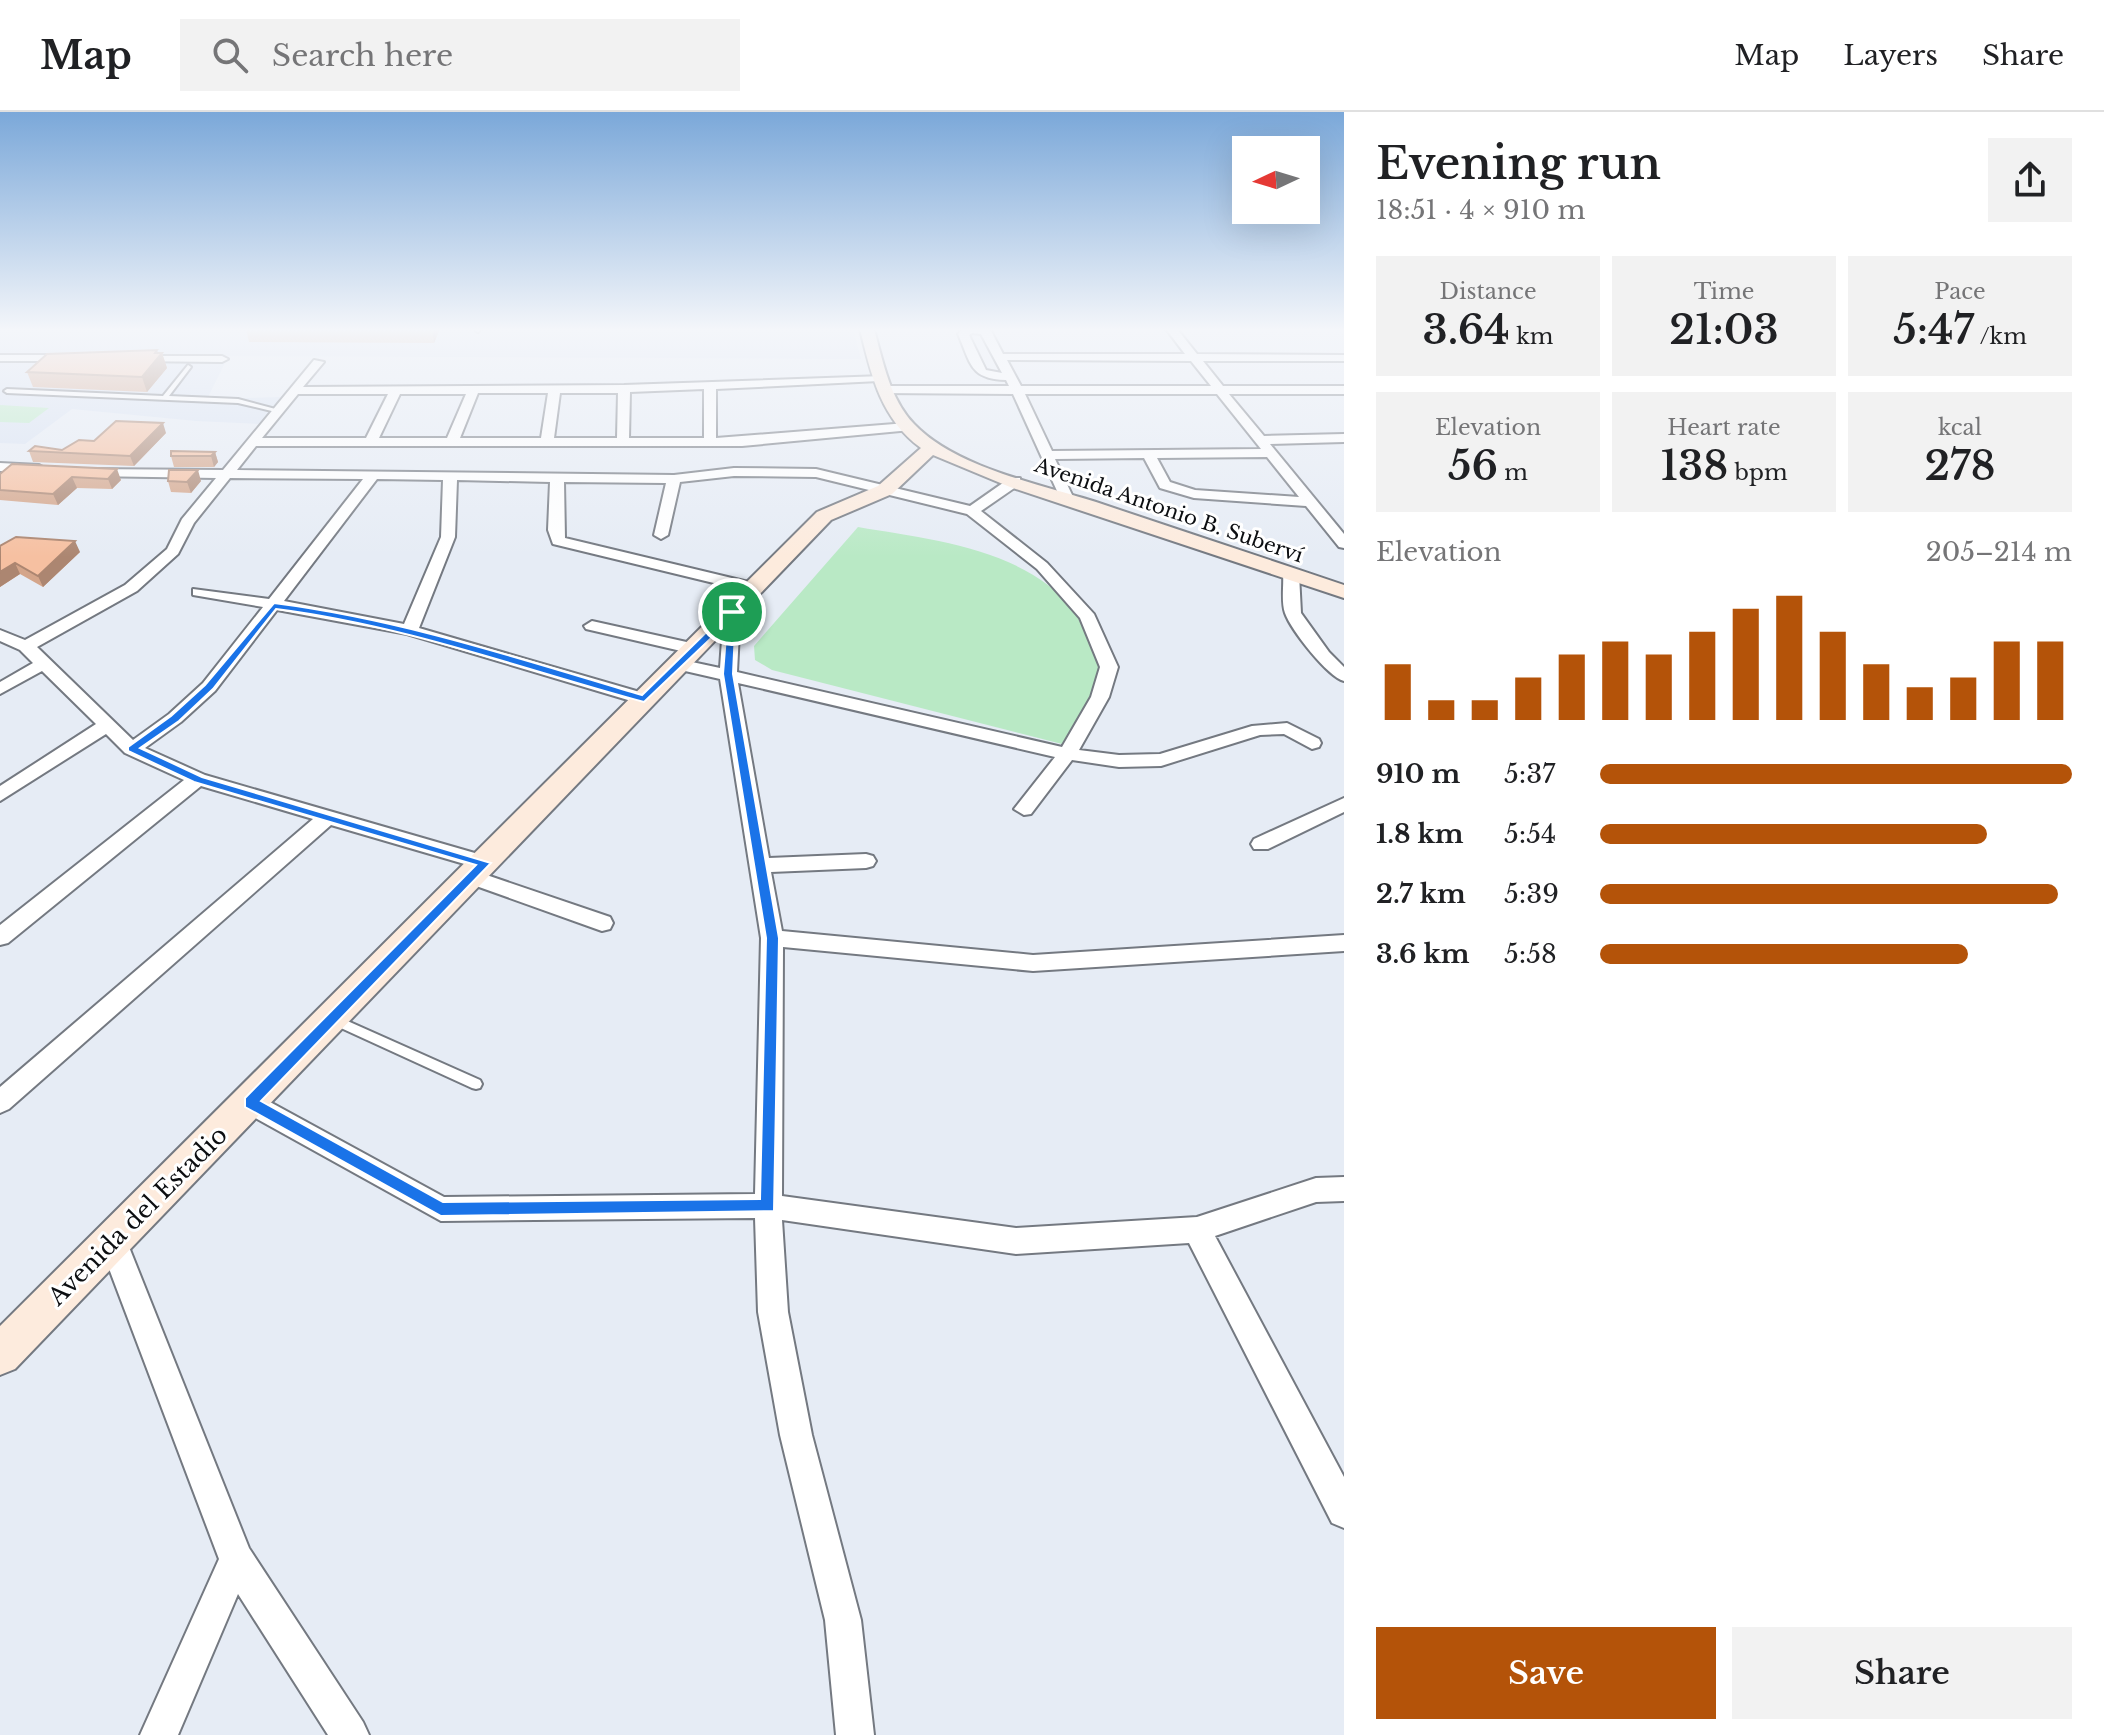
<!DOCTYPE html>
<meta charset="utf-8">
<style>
body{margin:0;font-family:"Libre Baskerville",serif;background:#f2f2f2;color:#202124;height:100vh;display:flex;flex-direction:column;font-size:30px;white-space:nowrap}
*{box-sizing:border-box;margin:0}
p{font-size:26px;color:#757577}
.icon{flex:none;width:44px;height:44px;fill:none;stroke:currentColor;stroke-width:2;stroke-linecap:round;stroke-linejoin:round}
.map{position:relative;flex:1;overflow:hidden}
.drawer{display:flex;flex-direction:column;background:#fff;width:760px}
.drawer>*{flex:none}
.needle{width:52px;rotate:266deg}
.fabs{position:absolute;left:1232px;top:24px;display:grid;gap:16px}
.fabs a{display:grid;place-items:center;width:88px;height:88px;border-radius:0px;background:#fff;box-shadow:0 8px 32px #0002;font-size:40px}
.pin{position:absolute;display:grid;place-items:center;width:68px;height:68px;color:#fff;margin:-34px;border:4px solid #fff;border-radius:50%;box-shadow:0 2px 8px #0007}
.round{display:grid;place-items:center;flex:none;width:84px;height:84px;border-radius:0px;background:#f2f2f2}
.summary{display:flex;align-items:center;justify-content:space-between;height:136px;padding:0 32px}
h1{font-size:44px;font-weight:600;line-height:60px}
.metrics{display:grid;grid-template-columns:repeat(3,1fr);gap:12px;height:136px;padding:8px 32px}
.metrics div{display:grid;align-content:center;border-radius:0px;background:#f2f2f2;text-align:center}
.metrics b{font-size:40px;font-weight:600}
.metrics small{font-size:22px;font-weight:400}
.metrics p{font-size:22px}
.chart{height:224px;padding:16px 32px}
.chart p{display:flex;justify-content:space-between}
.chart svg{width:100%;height:144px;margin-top:8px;stroke:#b45309;stroke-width:6}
.cta{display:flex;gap:16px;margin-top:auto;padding:16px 32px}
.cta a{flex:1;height:92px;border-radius:0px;background:#b45309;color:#fff;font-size:32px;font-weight:600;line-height:92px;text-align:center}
.cta a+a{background:#f2f2f2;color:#202124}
ul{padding:0 32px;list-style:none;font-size:26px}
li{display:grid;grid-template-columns:128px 96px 1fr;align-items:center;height:60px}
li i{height:20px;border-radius:10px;background:#b45309}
header{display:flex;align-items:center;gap:48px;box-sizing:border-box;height:112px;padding:0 40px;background:#fff;border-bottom:2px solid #e0e0e0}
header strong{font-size:38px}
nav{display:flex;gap:44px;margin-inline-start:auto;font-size:28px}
.search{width:560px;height:72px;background:#f2f2f2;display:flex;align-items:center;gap:20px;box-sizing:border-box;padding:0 28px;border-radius:0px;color:#757577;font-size:30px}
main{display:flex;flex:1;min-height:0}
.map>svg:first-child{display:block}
</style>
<header>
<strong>Map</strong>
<div class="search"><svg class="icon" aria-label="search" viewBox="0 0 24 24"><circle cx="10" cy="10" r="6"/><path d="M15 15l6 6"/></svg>Search here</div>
<nav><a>Map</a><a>Layers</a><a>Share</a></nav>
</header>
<main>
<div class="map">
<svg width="1344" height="1623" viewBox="0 0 1344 1623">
<rect width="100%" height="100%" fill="#e6ecf5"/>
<path fill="#d8e2f2" d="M0,217H853L861,247L0,243Z
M0,250L225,251L207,287L281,285L261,312L196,309L72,297L25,332L0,331Z"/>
<path fill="#b9e9c5" d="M0,293L49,296L29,311L0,310Z
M858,415C933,428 1027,436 1077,502C1088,517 1094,536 1101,552L1089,589L1062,632L772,558L755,548L754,534Z"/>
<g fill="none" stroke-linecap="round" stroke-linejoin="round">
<g stroke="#747981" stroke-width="4">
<path id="lane" d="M481,217L478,220L475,218V217Z
M188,253L191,255L169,284L238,287L283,299L280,301L238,291L7,281L4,279L7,277L163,284Z
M334,903L480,968L482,972L480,976L476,977L472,976L330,911L328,908L330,905Z"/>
</g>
<g stroke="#747981" stroke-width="4">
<path id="street" d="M963,217H990L1003,242H1185L1166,217H1177L1197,242L1344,243V249H1203L1223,274H1344V282H1229L1264,324L1344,322V330L1270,332L1344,422V436L1339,435L1306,394L1194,386L1160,376L1144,346L1055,347L1074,387L1062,390L1013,282L880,281L878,278L884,274H1009L1006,268C970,267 971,252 958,222ZM972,221L981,222L1002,261L986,258L969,223ZM1007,248L1191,249L1211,274H1021ZM1025,282H1217L1261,337L1052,339ZM1267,345L1299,385L1195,378L1170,370L1157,346Z
M0,243H73L79,246L73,249H0Z
M135,244H222L228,247L222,250L131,249V245Z
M314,248L324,250L303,275L624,273L883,264L885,266L879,269L716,277V326L907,311L913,315L911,318L742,334H256L237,358L674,363L734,356L816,357L970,394L1010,366H1020V372L981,399L1047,451L1094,502L1118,555L1109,585L1079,638L1119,643L1160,642L1252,614L1287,611L1319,627L1321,631L1319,635L1312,637L1284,622L1260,623L1161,654L1119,655L1072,648L1031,702L1024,703L1014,697L1055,645L738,571L769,746L866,742L873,744L876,749L873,754L866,756L771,760L782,819L1033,843L1344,823V839L1033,859L783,835L782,1084L1016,1116L1197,1105L1316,1066L1344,1065V1089L1316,1090L1215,1124L1344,1365V1416L1332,1411L1189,1131L1016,1142L782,1108L788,1200L812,1323L861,1508L874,1623H836L825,1508L780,1323L758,1200L755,1106L441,1109L241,998L237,991L241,984L250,980L259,984L444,1085L755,1082L761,826L720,567L672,556L669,552L678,547L720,556L724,500L732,495L740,500L737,560L1062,635L1091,585L1100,555L1080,506L1037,457L967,402L816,365L734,364L680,370L668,423L661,427L654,423L666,371L564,370L565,426L761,473L763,476L755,481L553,432L548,418L550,370L457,368L455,425L419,516L650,583L653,587L650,591H638L407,522L277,498L215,579L181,610L145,636L205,663L492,746L495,751L492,756L485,758L331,713L9,997L0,1001V975L313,707L201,674L8,831L0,833V813L184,668L125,641L106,622L0,689V674L96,612L42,559L0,582V570L33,551L20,538L0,529V518L25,528L125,473L167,437L182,407L216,366L89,364L82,360L84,357L223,358ZM704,277V326H629L630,280ZM478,281H548L541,326H460ZM560,281H618L617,326H554ZM388,282L366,326H262L298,282ZM400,282H466L447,326H379ZM230,366L363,367L269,487L193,477V483L263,495L203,571L169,602L133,628L37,535L137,479L178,442L194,411ZM377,367L443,368L441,425L404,512L284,489Z
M0,351L39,353L46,357L39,361L0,359Z
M1291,457L1299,462L1301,501L1329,540L1344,555V569C1328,565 1291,518 1285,501C1281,490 1284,473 1283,462Z
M592,509L700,533L702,537L694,542L586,517L584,514Z
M1344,686V700L1268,737H1254L1251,732L1254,727Z
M472,758L610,805L613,811L610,817L602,819L465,770L461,765L465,760Z
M113,1117L123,1121L127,1130L249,1436L363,1610L369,1623H328L238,1482L178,1623H140L219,1447L99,1130L103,1121Z"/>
</g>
<g stroke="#747981" stroke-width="4">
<path id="secondary" d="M860,217H874C883,250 890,287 914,312C956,356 1040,372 1096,390C1179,418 1261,445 1344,473V486L1010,375L933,343L892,382L831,408L15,1257L0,1263V1214L817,400L878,374L921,336C881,307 871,263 860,217Z"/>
</g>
<use href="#lane" fill="#fff" fill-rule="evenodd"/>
<use href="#street" fill="#fff" fill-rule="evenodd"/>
<use href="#secondary" fill="#fdebdd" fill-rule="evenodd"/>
</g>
<path fill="#d4a58a" d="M246,217H440L434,231L249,230Z
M158,241H162L167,256L147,280L33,275L27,260Z
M166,321L134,354L33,350L29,339L62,338L94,329Z
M215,340L218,350L214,355H174L171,344Z
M12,352L121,368L112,377L77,376L58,393L0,388V362Z
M168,369H201L191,381L171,380Z
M0,434L80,440L43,475L20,462L0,475Z"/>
<path fill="#ac8671" d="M432,217H440L434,231Z
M157,238L159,245L162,241L167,256L147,280L142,265Z
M163,311L166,321L134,354L130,344Z
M215,340L218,350L214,355L211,344Z
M117,357L121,368L112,377L108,367Z
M198,358L201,369L191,381L187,370Z
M72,365L77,376L58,393L53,382Z
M75,429L80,440L43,475L38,464Z
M15,451L20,462L0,475V460Z"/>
<path fill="#f6c0a1" stroke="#ac8671" stroke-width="2" d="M157,238L155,241H162L142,265L27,260L47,242Z
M116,309L163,311L130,344L29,339L35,334L62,338L79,328L94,329Z
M171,339L215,340L211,344H171Z
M12,352L117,357L108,367L72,365L53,382L0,378V362Z
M169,358H198L187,370L168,369Z
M16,425L75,429L38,464L15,451L0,460V434Z"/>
<linearGradient id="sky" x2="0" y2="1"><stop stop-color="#7ba8d9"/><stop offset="0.49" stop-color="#f4f6fa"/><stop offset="1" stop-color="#f4f6fa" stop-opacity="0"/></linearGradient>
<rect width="1344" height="445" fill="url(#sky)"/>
<path fill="#1a73e8" stroke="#fff" stroke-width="2" fill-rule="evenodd" d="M274,491C400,507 521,547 642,583L729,498H736L733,562L779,826L774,1099L441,1104L245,995V986L476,753L194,670L128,639V635L171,604L205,573ZM276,497C403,513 522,557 644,590L727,511L723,562L766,826L760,1087L443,1090L261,989L491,751L202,665L140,636L179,609L213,577Z"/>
<g text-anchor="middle" stroke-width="6" stroke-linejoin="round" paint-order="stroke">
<g font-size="20" fill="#0c0e11" stroke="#fff">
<text transform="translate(1169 398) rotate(19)" y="7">Avenida Antonio B. Suberví</text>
</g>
<g font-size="24" fill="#0c0e11" stroke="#fff">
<text transform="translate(138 1104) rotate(-45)" y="8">Avenida del Estadio</text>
</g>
</g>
</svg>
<div class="fabs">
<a><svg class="needle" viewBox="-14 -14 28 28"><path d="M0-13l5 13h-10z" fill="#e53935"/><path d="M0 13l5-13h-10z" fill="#757577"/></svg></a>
</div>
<div class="pin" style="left:732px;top:500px;background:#1e9e55"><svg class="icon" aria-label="arrive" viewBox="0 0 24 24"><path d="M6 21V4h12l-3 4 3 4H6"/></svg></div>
</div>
<section class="drawer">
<div class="summary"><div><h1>Evening run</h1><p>18:51 · 4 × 910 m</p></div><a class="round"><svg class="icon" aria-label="share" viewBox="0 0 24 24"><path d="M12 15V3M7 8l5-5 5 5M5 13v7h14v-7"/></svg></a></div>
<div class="metrics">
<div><p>Distance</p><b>3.64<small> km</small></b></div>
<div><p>Time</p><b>21:03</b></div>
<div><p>Pace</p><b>5:47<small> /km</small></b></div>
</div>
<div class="metrics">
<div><p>Elevation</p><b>56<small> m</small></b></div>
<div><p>Heart rate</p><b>138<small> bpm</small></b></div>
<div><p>kcal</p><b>278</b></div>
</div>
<div class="chart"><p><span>Elevation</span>205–214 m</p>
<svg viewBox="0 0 160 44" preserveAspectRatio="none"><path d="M5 44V27M15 44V38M25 44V38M35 44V31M45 44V24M55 44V20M65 44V24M75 44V17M85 44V10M95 44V6M105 44V17M115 44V27M125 44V34M135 44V31M145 44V20M155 44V20"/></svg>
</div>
<ul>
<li><b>910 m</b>5:37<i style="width:100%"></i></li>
<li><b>1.8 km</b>5:54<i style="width:82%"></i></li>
<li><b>2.7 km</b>5:39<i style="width:97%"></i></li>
<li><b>3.6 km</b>5:58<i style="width:78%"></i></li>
</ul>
<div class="cta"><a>Save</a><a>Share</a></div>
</section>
</main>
